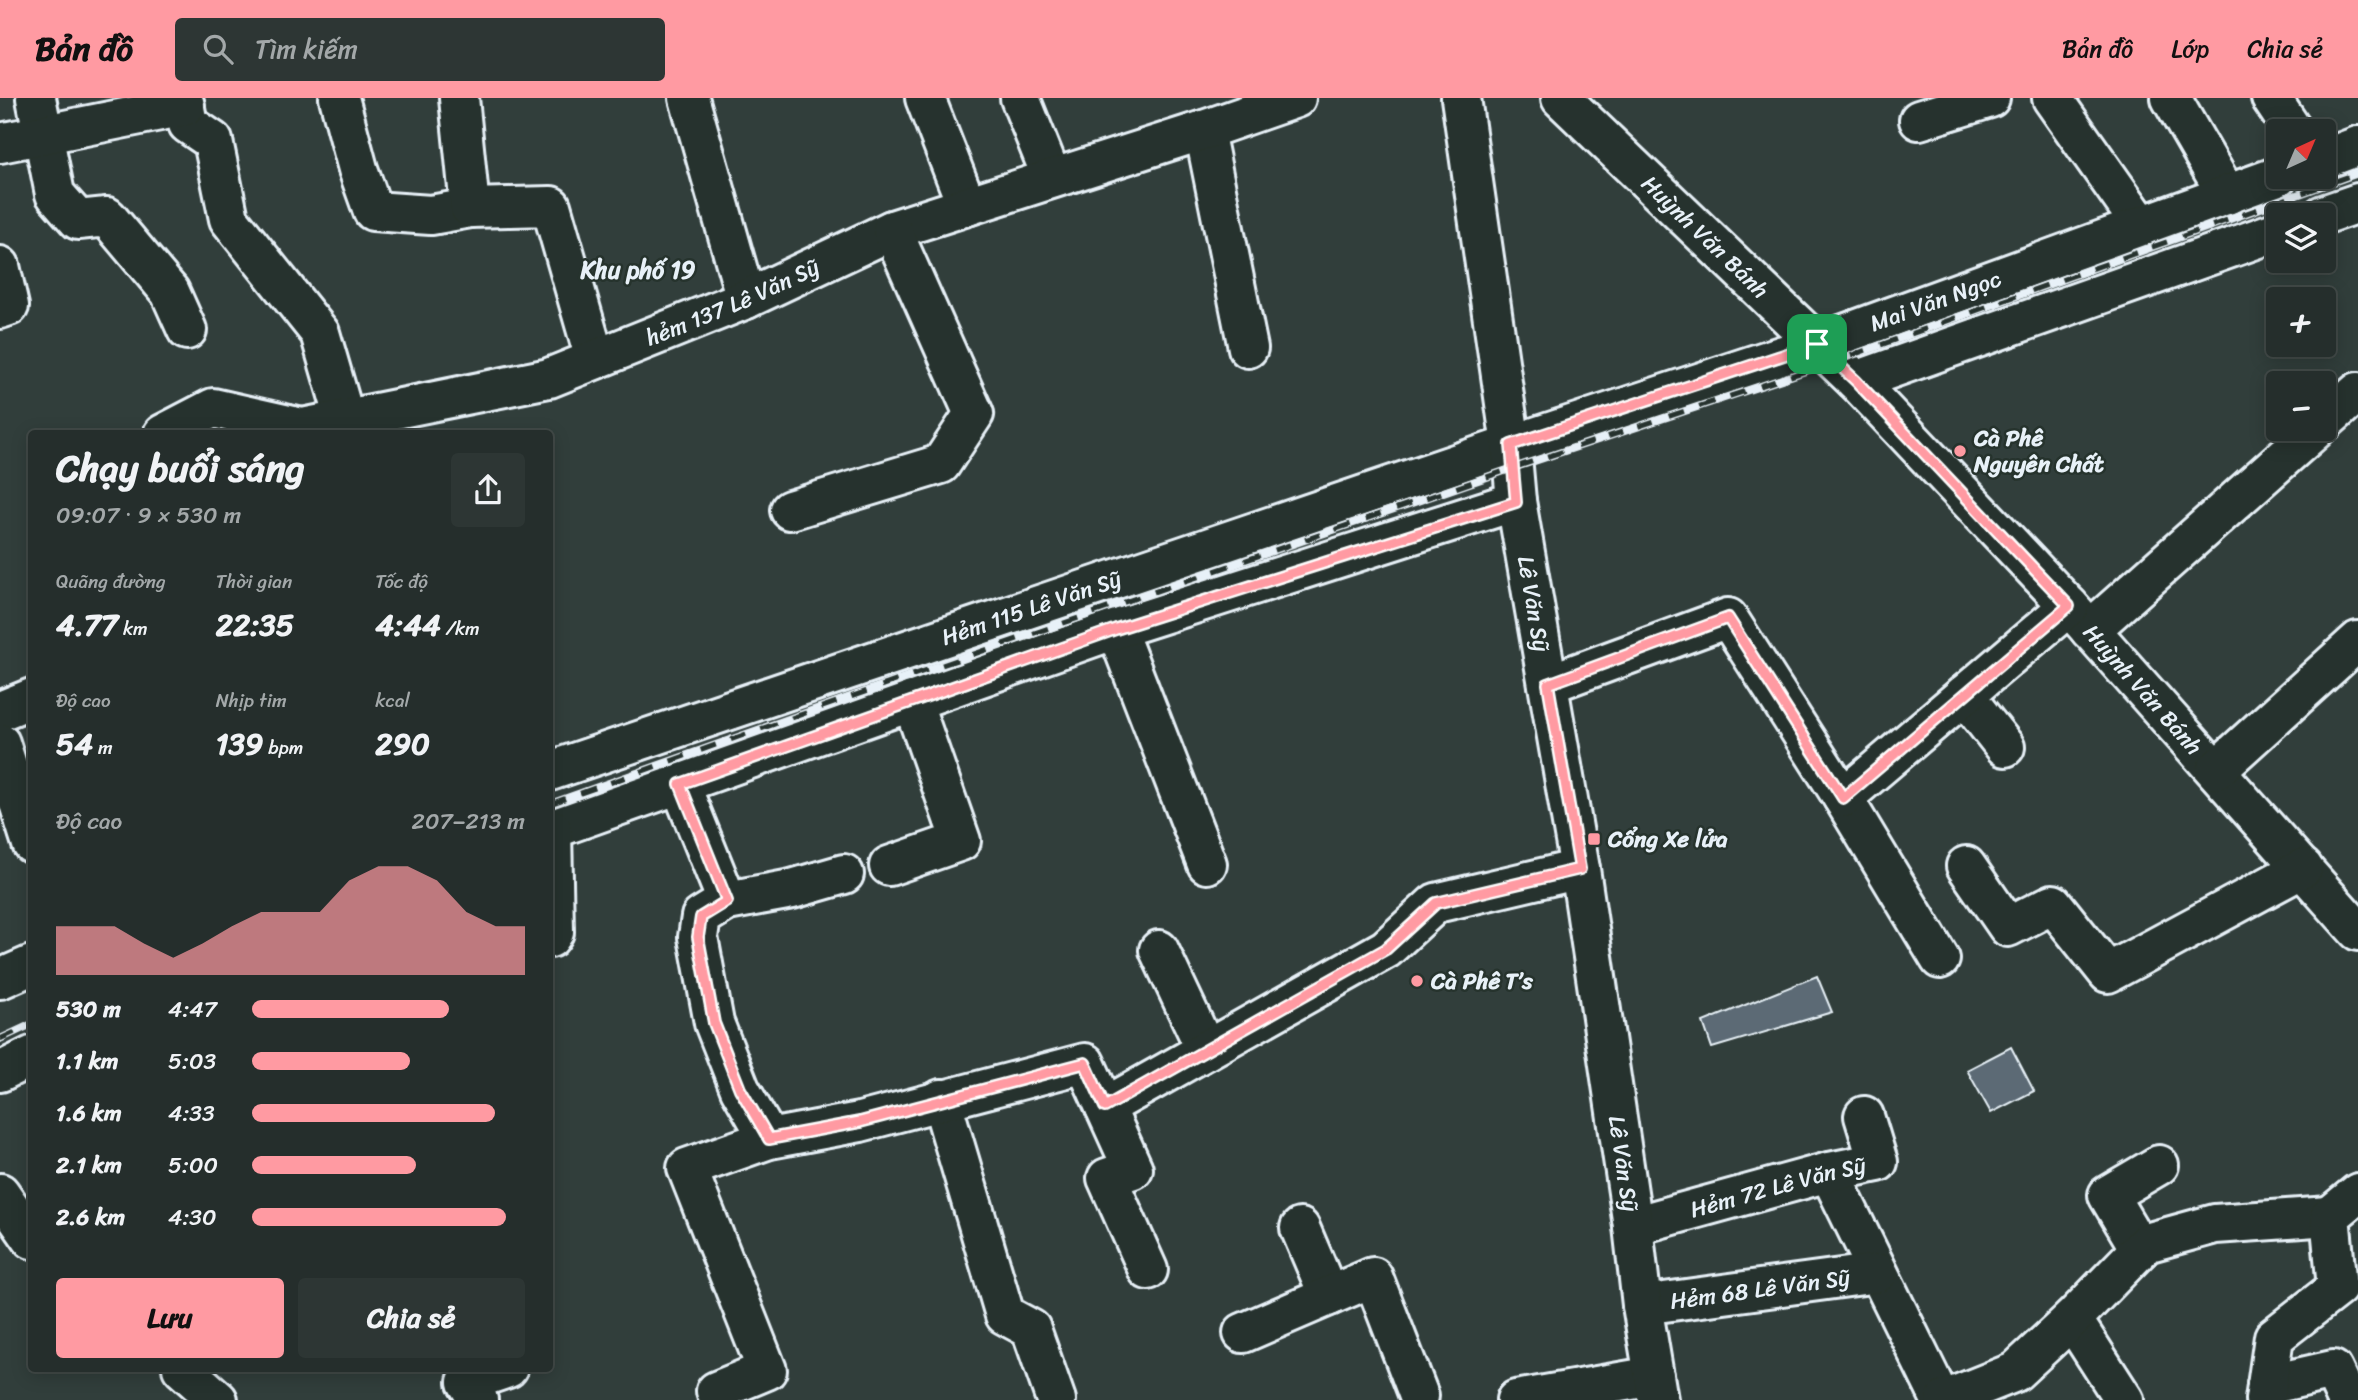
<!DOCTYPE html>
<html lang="vi">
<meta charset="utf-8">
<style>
body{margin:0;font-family:Sriracha,sans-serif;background:#2d3634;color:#f1f3f6;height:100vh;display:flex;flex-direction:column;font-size:26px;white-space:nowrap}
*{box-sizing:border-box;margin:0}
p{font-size:23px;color:#a3a8a9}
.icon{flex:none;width:38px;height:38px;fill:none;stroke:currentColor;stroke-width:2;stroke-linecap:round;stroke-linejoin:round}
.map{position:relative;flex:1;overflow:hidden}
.sheet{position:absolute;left:28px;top:332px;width:525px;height:942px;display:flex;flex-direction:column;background:#252e2c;border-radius:7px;box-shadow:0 4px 18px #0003,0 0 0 2px #424a48}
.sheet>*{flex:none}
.needle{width:46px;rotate:44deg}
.controls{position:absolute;left:2266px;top:21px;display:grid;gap:14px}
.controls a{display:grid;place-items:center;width:70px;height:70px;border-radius:7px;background:#252e2c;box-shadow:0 4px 18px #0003,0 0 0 2px #424a48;font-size:35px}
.pin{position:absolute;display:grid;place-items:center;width:60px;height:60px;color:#fff;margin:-30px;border-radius:14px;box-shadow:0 4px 10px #0006}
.round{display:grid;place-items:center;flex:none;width:74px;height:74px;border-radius:7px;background:#2d3634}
.summary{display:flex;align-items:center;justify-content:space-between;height:119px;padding:0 28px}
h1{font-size:38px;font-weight:700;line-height:52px}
.metrics{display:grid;grid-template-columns:repeat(3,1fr);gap:10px;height:119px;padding:7px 28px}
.metrics div{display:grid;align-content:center}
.metrics b{font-size:30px;font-weight:700}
.metrics small{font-size:19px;font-weight:400}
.metrics p{font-size:19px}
.chart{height:196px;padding:14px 28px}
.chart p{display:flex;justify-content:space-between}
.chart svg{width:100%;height:126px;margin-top:7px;fill:#ff9aa2;opacity:.7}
.action{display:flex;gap:14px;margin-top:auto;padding:14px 28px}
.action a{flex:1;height:80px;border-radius:7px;background:#ff9aa2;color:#111;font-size:28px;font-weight:700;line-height:80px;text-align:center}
.action a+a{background:#2d3634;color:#f1f3f6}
ul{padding:0 28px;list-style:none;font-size:23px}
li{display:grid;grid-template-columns:112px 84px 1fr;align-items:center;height:52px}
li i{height:18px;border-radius:9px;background:#ff9aa2}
header{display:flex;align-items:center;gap:42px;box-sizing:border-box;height:98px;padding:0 35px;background:#ff9aa2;color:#111}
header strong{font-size:33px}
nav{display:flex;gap:38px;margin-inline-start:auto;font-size:24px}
.search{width:490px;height:63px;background:#2d3634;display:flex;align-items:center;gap:18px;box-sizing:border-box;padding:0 24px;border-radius:7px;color:#a3a8a9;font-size:26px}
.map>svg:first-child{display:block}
</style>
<header>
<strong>Bản đồ</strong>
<div class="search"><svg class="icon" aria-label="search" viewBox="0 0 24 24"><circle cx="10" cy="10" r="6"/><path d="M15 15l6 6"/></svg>Tìm kiếm</div>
<nav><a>Bản đồ</a><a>Lớp</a><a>Chia sẻ</a></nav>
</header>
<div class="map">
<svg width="2358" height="1302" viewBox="0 0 2358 1302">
<rect width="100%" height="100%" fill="#313e3b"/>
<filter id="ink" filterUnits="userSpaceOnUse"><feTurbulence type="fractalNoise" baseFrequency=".0143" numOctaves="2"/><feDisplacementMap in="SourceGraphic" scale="14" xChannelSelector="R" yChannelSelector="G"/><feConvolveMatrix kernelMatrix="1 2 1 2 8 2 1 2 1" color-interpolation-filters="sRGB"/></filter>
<g filter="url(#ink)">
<path fill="#5b6b74" stroke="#e8f1f8" stroke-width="2" d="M1817,878L1832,914L1712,950L1703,924Z
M2011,949L2034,993L1991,1015L1967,972Z"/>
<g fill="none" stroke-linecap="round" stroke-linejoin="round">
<g stroke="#e8f1f8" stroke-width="44">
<g id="minor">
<path d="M36,0L55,96L78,122L107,119L170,194L187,232"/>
<path d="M183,0L188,26L213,43L229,121L320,235L345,321V336"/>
<path d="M339,0L358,71L373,113L431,117L470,110"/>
<path d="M459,0L470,110L551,108L595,261"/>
<path d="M689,0L746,201"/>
<path d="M925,0L967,108"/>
<path d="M1020,0L1052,80"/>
<path id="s1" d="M1561,0L1856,283L2069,508L2358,833"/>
<path d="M2052,0L2142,128"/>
<path d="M2171,0L2227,97"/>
<path d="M2271,0L2293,33"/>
<path d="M1919,22L1990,0"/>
<path d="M1204,32L1248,250"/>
<path d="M0,45L185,8"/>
<path d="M2324,61L2358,48"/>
<path d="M2323,117L2358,105"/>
<path d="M0,168L9,208L0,211"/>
<path d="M1856,283L2278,133"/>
<path d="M2324,324L2358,294"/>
<path id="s2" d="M163,336L213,310L302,330L549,280L746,201L892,132L1204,32L1296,0"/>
<path d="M790,412L941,366L974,316L892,132"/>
<path d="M1116,531L1207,766"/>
<path d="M2090,532L2316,331"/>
<path d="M1548,586L1728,520L1843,700L1940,861"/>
<path d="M1964,597L2005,649"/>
<path d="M0,613L32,600"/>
<path d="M0,645L32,746"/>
<path d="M2216,672L2358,543"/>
<path id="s3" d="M550,673L1511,347L1817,246L2278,78"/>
<path d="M680,686L727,803L701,819L698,839L714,925L740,991L769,1041"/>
<path d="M1843,700L2069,508"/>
<path d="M550,732L1116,531L1516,403"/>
<path d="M889,768L961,743L912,603"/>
<path d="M1966,768L2008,829L2053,806L2108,875L2303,770"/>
<path d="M727,803L792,791L844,776"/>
<path d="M550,840L554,834L552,731"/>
<path d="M1159,852L1206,952"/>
<path d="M0,881L32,867"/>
<path d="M0,974L32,958"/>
<path d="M941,1001L1005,1217L1031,1231L1056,1302"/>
<path d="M1105,1009L1386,851L1436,805L1580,771"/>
<path d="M1829,1074L1941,1302"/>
<path d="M0,1095L32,1141"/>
<path id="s4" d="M1633,1128L1829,1074L1878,1064L1864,1018"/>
<path d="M1300,1130L1329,1198"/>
<path d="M2140,1151L2108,1097L2159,1067"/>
<path id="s5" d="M1642,1207L1878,1175"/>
<path d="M2072,1221L2124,1302"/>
<path d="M1243,1235L1373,1179L1419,1298"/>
<path d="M182,1270L218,1302"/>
<path d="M2267,1287L2333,1272L2347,1302"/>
<path d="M478,1302L467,1284L508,1270"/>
<path d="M719,1302L716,1293L767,1272L687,1070L769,1041L860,1024L1085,965L1133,1071L1107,1080L1148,1172"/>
<path d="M1516,1302L1654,1278"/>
<path d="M1945,1302L2015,1274L2072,1221L2146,1145L2215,1126L2330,1118"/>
<path d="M2265,1302L2274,1239L2337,1190L2330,1118L2358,1095"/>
</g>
</g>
<g stroke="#e8f1f8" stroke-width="44">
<g id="major">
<path id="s6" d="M1461,0L1511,347L1516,403L1580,771L1633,1128L1642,1207L1658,1302"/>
</g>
</g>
<use href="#minor" stroke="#26332d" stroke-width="38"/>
<use href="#major" stroke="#26332d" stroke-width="38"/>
<g stroke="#e8f1f8" stroke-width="8">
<path id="rail" d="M550,706L887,586L1513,370L1836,263L2358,75
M0,941L32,926"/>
</g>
<use href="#rail" stroke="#26332d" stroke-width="5" stroke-dasharray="16" stroke-linecap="butt"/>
</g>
</g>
<g fill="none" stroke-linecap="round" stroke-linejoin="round" filter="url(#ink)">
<g stroke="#fff" stroke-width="14">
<path id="route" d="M1817,246L1856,283L2069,508L1843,700L1728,520L1548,586L1580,771L1436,805L1386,851L1105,1009L1085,965L860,1024L769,1041L740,991L714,925L698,839L701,819L727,803L680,686L1116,531L1516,404L1511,347Z"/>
</g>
<use href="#route" stroke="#ff9aa2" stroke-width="9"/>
</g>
<g fill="#ff9aa2" stroke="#26332d" stroke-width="2.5">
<circle cx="1960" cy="353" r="7"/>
<rect x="1587" y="734" width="14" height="14" rx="3.5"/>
<circle cx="1417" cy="883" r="7"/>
</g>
<g text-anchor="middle" stroke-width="5" stroke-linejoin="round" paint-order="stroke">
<g font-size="23" fill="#e8f1f8" stroke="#26332d">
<text dy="8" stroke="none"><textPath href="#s1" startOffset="200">Huỳnh Văn Bánh</textPath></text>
<text dy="8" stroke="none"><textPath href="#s3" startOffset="1463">Mai Văn Ngọc</textPath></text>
<text dy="8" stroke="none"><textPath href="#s2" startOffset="598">hẻm 137 Lê Văn Sỹ</textPath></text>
<text dy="8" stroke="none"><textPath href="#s6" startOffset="511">Lê Văn Sỹ</textPath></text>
<text dy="8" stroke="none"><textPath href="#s3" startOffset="508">Hẻm 115 Lê Văn Sỹ</textPath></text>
<text dy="8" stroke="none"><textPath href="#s1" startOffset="830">Huỳnh Văn Bánh</textPath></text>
<text dy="8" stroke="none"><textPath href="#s6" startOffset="1078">Lê Văn Sỹ</textPath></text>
<text dy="8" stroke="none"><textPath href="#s4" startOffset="150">Hẻm 72 Lê Văn Sỹ</textPath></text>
<text dy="8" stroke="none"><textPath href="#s5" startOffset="119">Hẻm 68 Lê Văn Sỹ</textPath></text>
</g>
<g font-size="23" font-weight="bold" fill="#e8f1f8" stroke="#26332d" text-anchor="start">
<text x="1974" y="348">Cà Phê<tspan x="1974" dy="26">Nguyên Chất</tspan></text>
<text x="1608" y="749">Cổng Xe lửa</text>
<text x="1431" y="891">Cà Phê T’s</text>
</g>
<g font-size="24" font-weight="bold" fill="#e8f1f8" stroke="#26332d">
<text x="638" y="180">Khu phố 19</text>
</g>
</g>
</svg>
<div class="controls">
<a><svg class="needle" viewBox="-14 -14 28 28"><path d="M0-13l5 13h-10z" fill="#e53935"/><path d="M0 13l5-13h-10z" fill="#a3a8a9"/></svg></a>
<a><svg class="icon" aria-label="layers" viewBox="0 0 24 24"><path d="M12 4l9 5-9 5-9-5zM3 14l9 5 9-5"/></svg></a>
<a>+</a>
<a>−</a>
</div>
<div class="pin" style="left:1817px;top:246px;background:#1e9e55"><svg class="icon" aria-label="arrive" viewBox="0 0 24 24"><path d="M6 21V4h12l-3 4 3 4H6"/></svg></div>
<section class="sheet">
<div class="summary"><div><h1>Chạy buổi sáng</h1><p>09:07 · 9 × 530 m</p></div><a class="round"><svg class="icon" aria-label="share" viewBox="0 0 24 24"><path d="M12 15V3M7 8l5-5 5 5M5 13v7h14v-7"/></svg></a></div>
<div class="metrics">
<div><p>Quãng đường</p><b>4.77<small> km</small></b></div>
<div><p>Thời gian</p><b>22:35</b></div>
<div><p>Tốc độ</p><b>4:44<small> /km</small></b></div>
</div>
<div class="metrics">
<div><p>Độ cao</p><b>54<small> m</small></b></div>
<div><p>Nhịp tim</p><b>139<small> bpm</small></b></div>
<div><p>kcal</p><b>290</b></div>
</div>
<div class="chart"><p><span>Độ cao</span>207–213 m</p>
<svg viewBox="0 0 160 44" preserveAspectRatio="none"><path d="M0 44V27L10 27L20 27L30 33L40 38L50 33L60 27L70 22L80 22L90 22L100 11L110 6L120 6L130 11L140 22L150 27L160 27V44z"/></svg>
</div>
<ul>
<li><b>530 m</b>4:47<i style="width:72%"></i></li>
<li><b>1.1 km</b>5:03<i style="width:58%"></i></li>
<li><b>1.6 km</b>4:33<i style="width:89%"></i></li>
<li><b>2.1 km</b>5:00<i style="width:60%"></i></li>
<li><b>2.6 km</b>4:30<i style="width:93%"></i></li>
</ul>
<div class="action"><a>Lưu</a><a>Chia sẻ</a></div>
</section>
</div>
